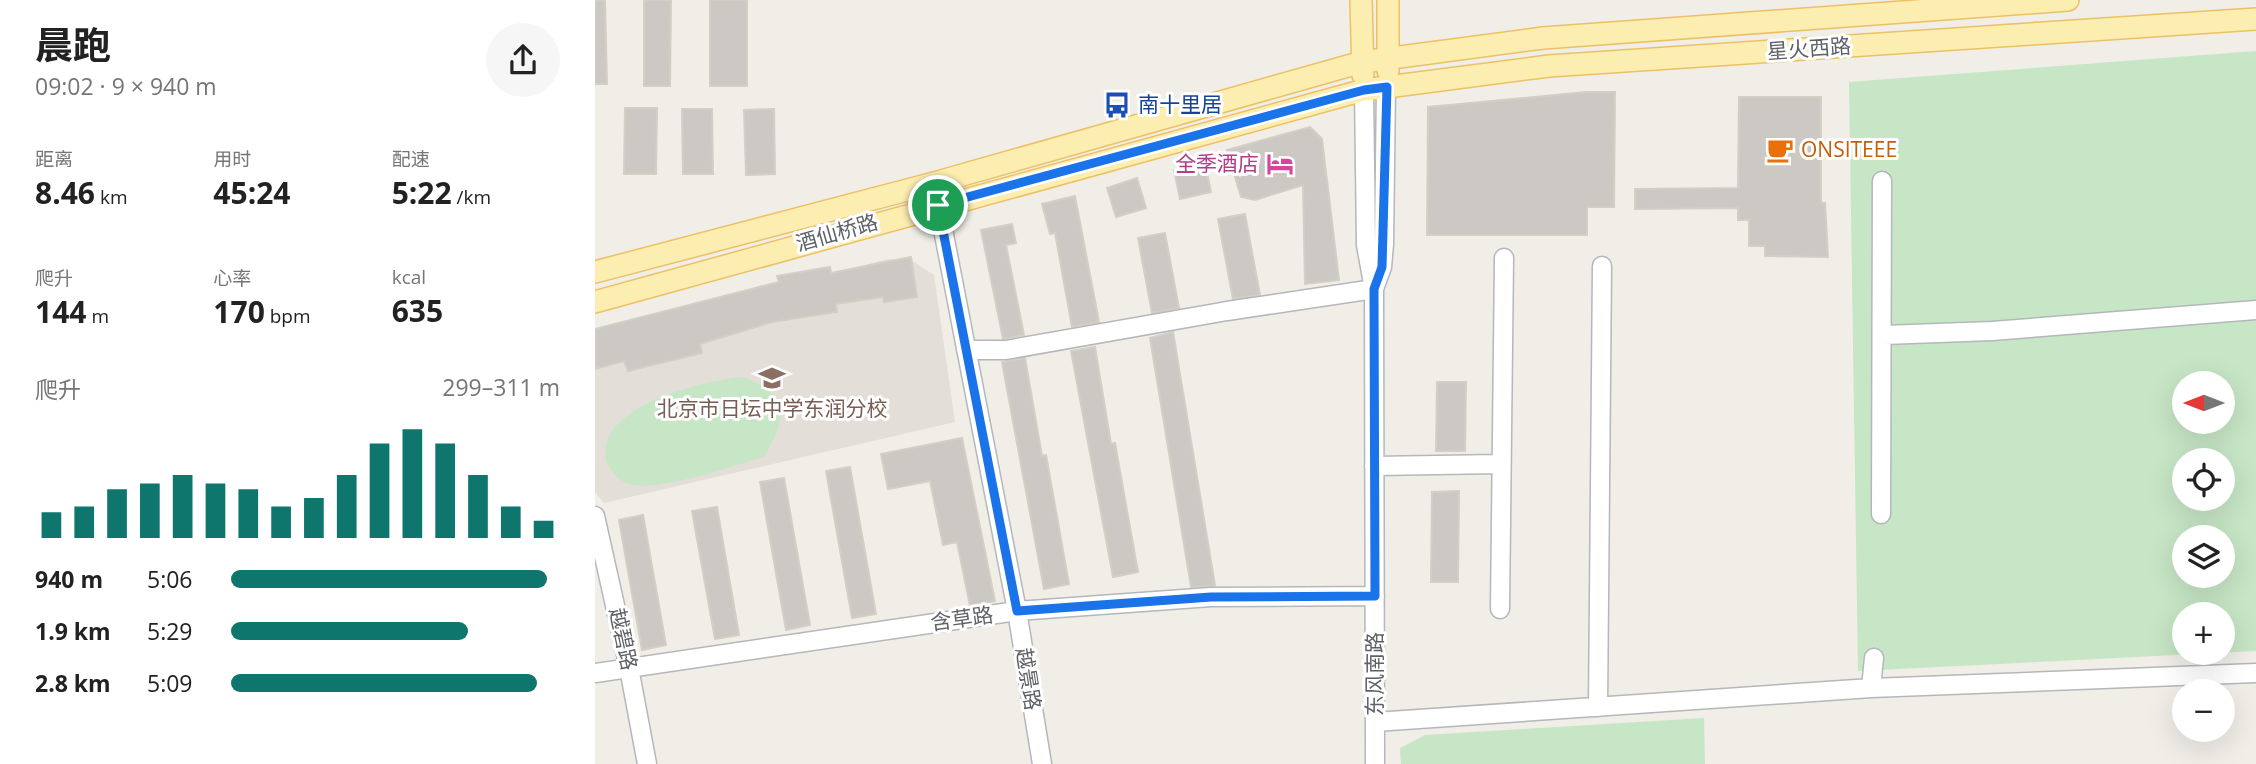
<!DOCTYPE html>
<html lang="zh">
<meta charset="utf-8">
<style>
body{margin:0;font-family:"Open Sans","Noto Sans SC",sans-serif;background:#f6f6f6;color:#222;height:100vh;display:flex;flex-direction:column;font-size:26px;white-space:nowrap}
*{box-sizing:border-box;margin:0}
p{font-size:23px;color:#767676}
.icon{flex:none;width:38px;height:38px;fill:none;stroke:currentColor;stroke-width:2;stroke-linecap:round;stroke-linejoin:round}
.map{position:relative;flex:1;overflow:hidden}
.details{display:flex;flex-direction:column;background:#fff;width:595px}
.details>*{flex:none}
.needle{width:46px;rotate:270deg}
.tools{position:absolute;left:1577px;top:371px;display:grid;gap:14px}
.tools a{display:grid;place-items:center;width:63px;height:63px;border-radius:50%;background:#fff;box-shadow:0 7px 28px #0002;font-size:35px}
.pin{position:absolute;display:grid;place-items:center;width:60px;height:60px;color:#fff;margin:-30px;border:4px solid #fff;border-radius:50%;box-shadow:0 2px 7px #0007}
.round{display:grid;place-items:center;flex:none;width:74px;height:74px;border-radius:37px;background:#f6f6f6}
.headline{display:flex;align-items:center;justify-content:space-between;height:119px;padding:0 35px}
h1{font-size:38px;font-weight:700;line-height:52px}
.stats{display:grid;grid-template-columns:repeat(3,1fr);gap:10px;height:119px;padding:7px 35px}
.stats div{display:grid;align-content:center}
.stats b{font-size:30px;font-weight:700}
.stats small{font-size:19px;font-weight:400}
.stats p{font-size:19px}
.chart{height:196px;padding:14px 35px}
.chart p{display:flex;justify-content:space-between}
.chart svg{width:100%;height:126px;margin-top:7px;stroke:#0f766e;stroke-width:6}
ul{padding:0 35px;list-style:none;font-size:23px}
li{display:grid;grid-template-columns:112px 84px 1fr;align-items:center;height:52px}
li i{height:18px;border-radius:9px;background:#0f766e}
main{display:flex;flex:1;min-height:0}
.map>svg:first-child{display:block}
</style>
<main>
<section class="details">
<div class="headline"><div><h1>晨跑</h1><p>09:02 · 9 × 940 m</p></div><a class="round"><svg class="icon" aria-label="share" viewBox="0 0 24 24"><path d="M12 15V3M7 8l5-5 5 5M5 13v7h14v-7"/></svg></a></div>
<div class="stats">
<div><p>距离</p><b>8.46<small> km</small></b></div>
<div><p>用时</p><b>45:24</b></div>
<div><p>配速</p><b>5:22<small> /km</small></b></div>
</div>
<div class="stats">
<div><p>爬升</p><b>144<small> m</small></b></div>
<div><p>心率</p><b>170<small> bpm</small></b></div>
<div><p>kcal</p><b>635</b></div>
</div>
<div class="chart"><p><span>爬升</span>299–311 m</p>
<svg viewBox="0 0 160 44" preserveAspectRatio="none"><path d="M5 44V35M15 44V33M25 44V27M35 44V25M45 44V22M55 44V25M65 44V27M75 44V33M85 44V30M95 44V22M105 44V11M115 44V6M125 44V11M135 44V22M145 44V33M155 44V38"/></svg>
</div>
<ul>
<li><b>940 m</b>5:06<i style="width:96%"></i></li>
<li><b>1.9 km</b>5:29<i style="width:72%"></i></li>
<li><b>2.8 km</b>5:09<i style="width:93%"></i></li>
</ul>
</section>
<div class="map">
<svg width="1661" height="764" viewBox="0 0 1661 764">
<rect width="100%" height="100%" fill="#f0eee7"/>
<path fill="#e3dfd8" d="M293,259L319,262L339,275L360,422L9,503L0,492V335Z"/>
<path fill="#c6e6c5" fill-rule="evenodd" d="M1661,51V651L1263,671L1254,82ZM1589,383H1628V422H1589ZM1589,460H1628V499H1589ZM1589,537H1628V576H1589ZM1589,614H1628V653H1589Z
M148,377C195,394 192,419 169,457C136,466 70,490 38,485C26,483 16,472 11,461C0,404 113,380 148,377Z
M1109,718L1110,764H806L805,748L830,735Z"/>
<path fill="#ccc8c4" stroke="#d4cfc5" stroke-width="2" d="M0,0H10L12,84H0Z
M49,0H76L75,86H49Z
M115,0H152V86H115Z
M991,92H1020L1019,207H992V235H832L833,107Z
M1144,97H1226V203H1230L1233,257L1170,256V246H1154V220H1143V208L1040,209V189L1143,188Z
M30,108H62L61,174H29Z
M87,109H117L118,174H88Z
M179,109L180,174L151,175L149,110Z
M715,127L727,139L744,280L710,284L708,185L660,200L646,197L632,150Z
M610,163L616,192L585,199L579,170Z
M542,178L551,208L521,217L512,188Z
M480,196L504,322L477,327L460,233L455,234L447,204Z
M650,214L665,295L638,299L623,219Z
M417,224L421,243L411,245L429,335L408,339L386,230Z
M570,233L584,308L557,313L543,238Z
M316,257L322,297L289,302L288,297L241,304L242,312L177,322L105,344L107,353L33,371L29,361L0,369V329L184,282L182,276L235,267L236,273Z
M578,332L620,585L617,586L596,587L555,338Z
M500,347L516,444L520,443L543,572L518,577L476,351Z
M430,358L447,456L451,455L474,584L449,589L407,362Z
M842,382H871L870,451H841Z
M367,438L400,601L375,606L362,542L348,545L335,481L293,489L286,454Z
M255,467L281,614L257,618L231,471Z
M189,478L215,625L191,630L165,482Z
M864,491L863,582H836L837,492Z
M122,507L144,635L120,639L97,511Z
M48,515L71,645L47,650L24,520Z"/>
<g fill="none" stroke-linecap="round" stroke-linejoin="round">
<g stroke="#b4b7bb" stroke-width="21">
<path id="minor" d="M769,90L771,245L779,289L780,764
M339,183L422,611L447,764
M779,289L787,267L789,244L791,87
M1289,335L1397,331L1661,310
M371,350H411L632,311L779,289
M779,466L905,464
M1286,514L1287,181
M0,516L34,668L52,764
M905,609L909,258
M0,673L422,611L616,597L780,596
M1276,688L1279,658
M1003,707L1007,266
M780,722L1276,688L1661,673"/>
</g>
<g stroke="#ecc164" stroke-width="24">
<path id="major" d="M766,0L768,75
M793,71V0
M0,272L339,183L767,62L948,38L1473,0
M0,302L769,90L954,66L1661,19"/>
</g>
<use href="#minor" stroke="#fff" stroke-width="18"/>
<use href="#major" stroke="#fcedb0" stroke-width="21"/>
</g>
<g fill="none" stroke-linecap="round" stroke-linejoin="round">
<g stroke="#fff" stroke-width="14">
<path id="route" d="M792,87L787,267L779,289L780,596L616,597L422,611L343,205L769,90Z"/>
</g>
<use href="#route" stroke="#1a73e8" stroke-width="9"/>
</g>
<defs>
<g id="bus-bare" transform="scale(2.1)"><path d="M-5-6H5V4H4V6H2V4H-2V6H-4V4H-5ZM-3.5-4V0h7V-4ZM-3.5 1.2v1.5H-2V1.2ZM2 1.2v1.5H3.5V1.2Z" fill="#1a4fb4" stroke="#fff" stroke-width="2.5" paint-order="stroke"/></g>
<g id="cafe-bare" transform="scale(2.1)"><path d="M-5.5-4.5H6V0H3Q3 3.5 0 3.5H-2.5Q-5.5 3.5-5.5 0ZM3-3.2v2h1.7v-2ZM-6 4.5H4V6H-6Z" fill="#e8710a" stroke="#fff" stroke-width="2.5" paint-order="stroke"/></g>
<g id="hotel-bare" transform="scale(2.1)"><path d="M-6-4.5h1.5V1H6V5H4.5V3h-9V5H-6ZM-4 0a1.8 1.8 0 1 1 3.6 0ZM.5 0V-2.5h3Q6-2.5 6 0Z" fill="#d1479c" stroke="#fff" stroke-width="2.5" paint-order="stroke"/></g>
<g id="school-bare" transform="scale(2.1)"><path d="M0-5L7-2L0 1L-7-2ZM-4 1L0 2.5L4 1V4Q0 6-4 4Z" fill="#8d6e63" stroke="#fff" stroke-width="2.5" paint-order="stroke"/></g>
</defs>
<g fill-rule="evenodd">
<use href="#bus-bare" x="522" y="105"/>
<use href="#cafe-bare" x="1185" y="150"/>
<use href="#hotel-bare" x="685" y="164"/>
<use href="#school-bare" x="177" y="378"/>
</g>
<g text-anchor="middle" stroke-width="6" stroke-linejoin="round" paint-order="stroke">
<g font-size="21" fill="#5e6267" stroke="#fff">
<text transform="translate(1214 49) rotate(-4)" y="7">星火西路</text>
<text transform="translate(242 233) rotate(-16)" y="7">酒仙桥路</text>
<text transform="translate(367 619) rotate(-8)" y="7">含草路</text>
<text transform="translate(28 639) rotate(78)" y="7">越碧路</text>
<text transform="translate(780 674) rotate(-90)" y="7">东风南路</text>
<text transform="translate(433 679) rotate(81)" y="7">越景路</text>
</g>
<g font-size="21" fill="#164399" stroke="#fff" text-anchor="start">
<text x="543" y="112">南十里居</text>
</g>
<g font-size="21" fill="#c56008" stroke="#fff" text-anchor="start">
<text x="1206" y="157">ONSITEEE</text>
</g>
<g font-size="21" fill="#b23c85" stroke="#fff" text-anchor="end">
<text x="664" y="171">全季酒店</text>
</g>
<g font-size="21" fill="#785e54" stroke="#fff">
<text x="177" y="416">北京市日坛中学东润分校</text>
</g>
</g>
</svg>
<div class="tools">
<a><svg class="needle" viewBox="-14 -14 28 28"><path d="M0-13l5 13h-10z" fill="#e53935"/><path d="M0 13l5-13h-10z" fill="#767676"/></svg></a>
<a><svg class="icon" aria-label="locate" viewBox="0 0 24 24"><circle cx="12" cy="12" r="6"/><path d="M12 2v4M12 18v4M2 12h4M18 12h4"/></svg></a>
<a><svg class="icon" aria-label="layers" viewBox="0 0 24 24"><path d="M12 4l9 5-9 5-9-5zM3 14l9 5 9-5"/></svg></a>
<a>+</a>
<a>−</a>
</div>
<div class="pin" style="left:343px;top:205px;background:#1e9e55"><svg class="icon" aria-label="arrive" viewBox="0 0 24 24"><path d="M6 21V4h12l-3 4 3 4H6"/></svg></div>
</div>
</main>
